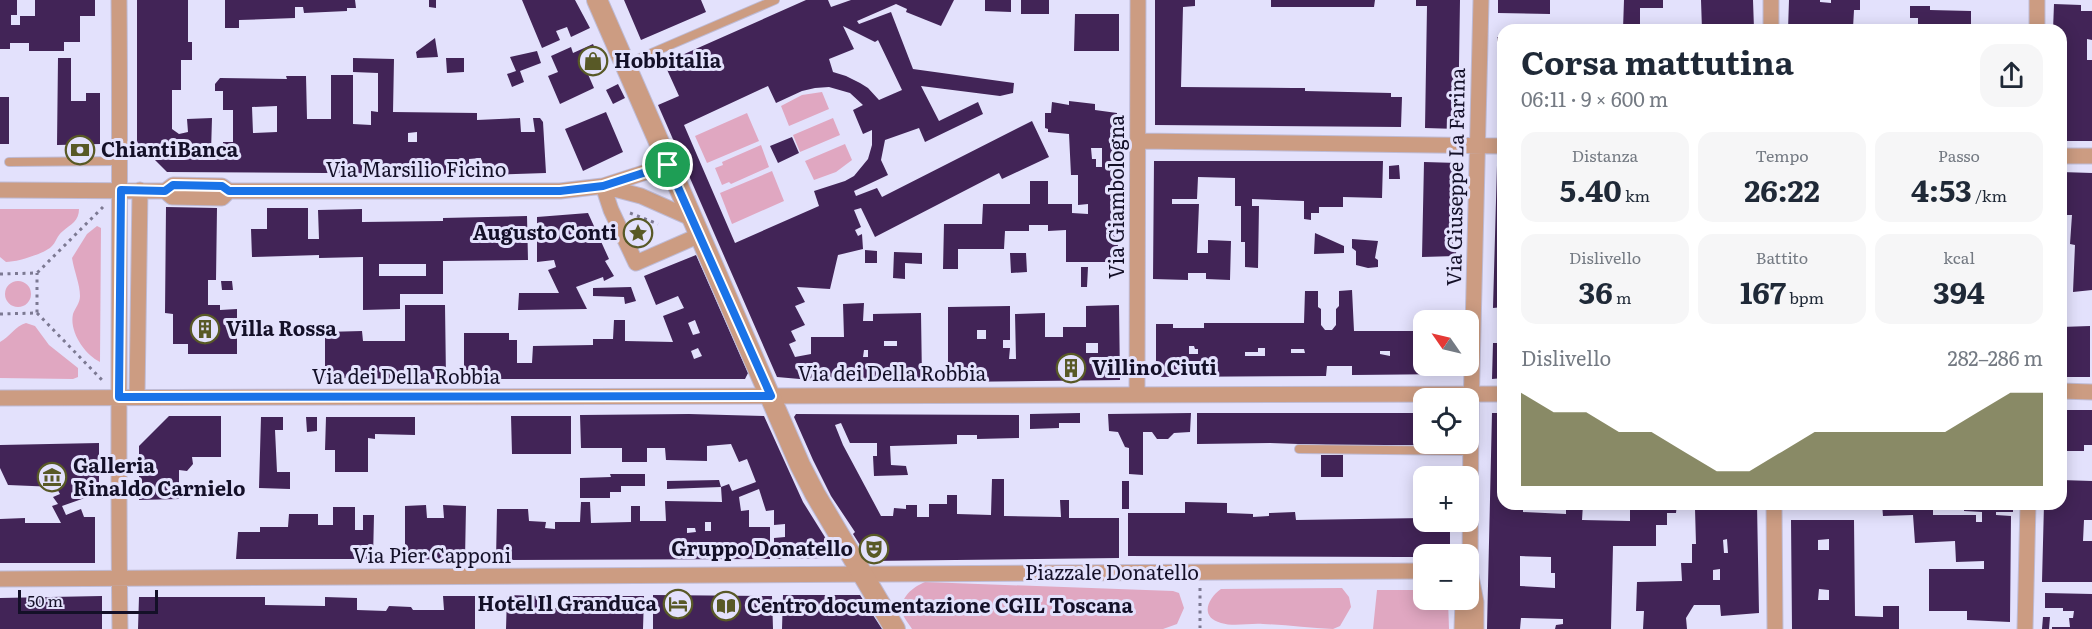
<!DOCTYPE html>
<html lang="it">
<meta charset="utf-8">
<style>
body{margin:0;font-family:Literata,serif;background:#f6f6f7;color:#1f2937;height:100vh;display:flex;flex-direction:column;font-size:22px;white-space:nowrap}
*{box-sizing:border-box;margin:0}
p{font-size:20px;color:#747a83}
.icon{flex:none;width:33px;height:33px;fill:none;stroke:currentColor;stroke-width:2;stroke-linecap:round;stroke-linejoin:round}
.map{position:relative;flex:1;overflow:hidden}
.drawer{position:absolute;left:1497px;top:24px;width:570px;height:486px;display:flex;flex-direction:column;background:#fff;border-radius:18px;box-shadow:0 3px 15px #0003}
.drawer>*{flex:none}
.needle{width:39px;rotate:304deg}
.buttons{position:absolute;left:1413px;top:310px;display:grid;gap:12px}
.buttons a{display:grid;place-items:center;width:66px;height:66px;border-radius:12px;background:#fff;box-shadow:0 3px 15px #0003;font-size:30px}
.scale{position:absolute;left:18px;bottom:15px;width:140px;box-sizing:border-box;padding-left:6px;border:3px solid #141028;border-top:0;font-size:16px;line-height:21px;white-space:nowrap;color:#141028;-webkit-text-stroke:4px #e3e1fc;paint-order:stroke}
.pin{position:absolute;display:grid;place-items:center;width:51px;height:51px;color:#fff;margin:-26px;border:3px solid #fff;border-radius:50%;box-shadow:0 2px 6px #0007}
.round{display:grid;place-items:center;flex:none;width:63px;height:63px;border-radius:18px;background:#f6f6f7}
.overview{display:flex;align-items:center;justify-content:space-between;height:102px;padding:0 24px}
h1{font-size:33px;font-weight:700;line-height:45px}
.metrics{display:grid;grid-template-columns:repeat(3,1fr);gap:9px;height:102px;padding:6px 24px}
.metrics div{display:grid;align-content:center;border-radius:15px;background:#f6f6f7;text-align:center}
.metrics b{font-size:30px;font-weight:700}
.metrics small{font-size:16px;font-weight:400}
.metrics p{font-size:16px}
.chart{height:168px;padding:12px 24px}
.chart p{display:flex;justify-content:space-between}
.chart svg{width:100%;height:108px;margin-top:6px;fill:#585926;opacity:.7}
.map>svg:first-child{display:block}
</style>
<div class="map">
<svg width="2092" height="629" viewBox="0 0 2092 629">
<rect width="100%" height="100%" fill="#e3e1fc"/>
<path fill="#e0a7c1" d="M822,92L829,109L789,126L781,106L802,95Z
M747,113L759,141L707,163L695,136Z
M833,118L840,135L800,152L793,135Z
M845,144L852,160L836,172L814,180L805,161Z
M761,145L769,167L731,184L729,182L722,185L715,168L723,165L722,162Z
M772,171L784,201L732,224L720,193Z
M0,209H79C79,221 71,224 63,231C57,235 56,243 51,247C43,254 17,262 6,262L0,257Z
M97,226L101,228L100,362C85,355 69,332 73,314C75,308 80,303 80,296C80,284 74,271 72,258L87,234Z
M5 294a13 13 0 1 1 26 0a13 13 0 1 1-26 0Z
M26,323L35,326L49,345L78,368V377L73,379L0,378V342C10,337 15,326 26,323Z
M925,582L1173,591L1179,593L1184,608L1177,624L1163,629H912C909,624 903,617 902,612C899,597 915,586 925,582Z
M1342,588L1349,597L1351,607L1340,626L1333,629C1309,628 1286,625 1263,624C1249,623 1234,627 1221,623C1199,617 1208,598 1221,589Z
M1377,590H1423L1424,600H1448L1449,629H1373Z"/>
<path fill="#422457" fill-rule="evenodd" d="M0,0H17V15H11V25H20V16H35V0H95V16H80V42H64V51H29V43H10V49H0Z
M137,0H188V42H192V60H181V90H172V129L179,134L188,132L187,119L212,118L211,152L223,151V142H233V110H223V91H215V84L220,78L287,79L286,76H306L307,119H331V75H353V124L371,125V111L378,112V73L353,72V58L394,59L393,112L477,113V120L520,118L521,132H535L533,118H540L543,122L546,173L482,175L481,158L469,159V174L167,172L137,142ZM277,106V132L253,133L252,107ZM417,132V142H408V133Z
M225,0H355L356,8H347V11L304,13L303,7H295V18L239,20V28H225Z
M429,0H436V8L429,7Z
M522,0H575L590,28L571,37L567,27L556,31L560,40L542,48Z
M624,0H701L706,12L641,40Z
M806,0H828L831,7L851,0H954L941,26L906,12L907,9L896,4L857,21L859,24L891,12L913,69L1014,83L1013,93L1000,96L921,86L939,121L978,102L983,114L925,142L919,128L885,140L881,160L888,175L854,191L856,196L877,188L882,197L1032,121L1049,157L1002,179L999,173L875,237L861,208L854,210L861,227L855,230L858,236L862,234L863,249L838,255L830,289L797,287L805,302L795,306L805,325L791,331L796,341L789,344L795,357L811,354V337H844L843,304L864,303L863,321H873V314L921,313L922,381L811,380L777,377L658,105L679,96L664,63ZM843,26L875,42L878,40L902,90L879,100L868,88L860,83L846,76L833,72L829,59L854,49ZM768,86L776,103L802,91L815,88L829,87L850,93L863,105L853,110L863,134L872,130V145L868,159L854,176L845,181L814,191L819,206L735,243L684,125ZM884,341H897V346H884ZM864,350H868V357H863Z
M985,0H1011V12L985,11Z
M1021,0H1049V14H1021Z
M1155,0H1195V6L1183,7L1181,87L1293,88H1305V91L1391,93V97H1402L1401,127L1155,125Z
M1271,0H1375L1374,7H1271Z
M1416,0H1460L1458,129L1425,128L1427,6H1416Z
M1498,0H1550V14L1498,13Z
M1624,0H1663V8H1640V29H1623Z
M1701,0H1753L1754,29L1702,30Z
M1789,0H1820V2L1831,3V0H1860V10H1854L1853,28H1862V30H1788Z
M2054,4L2081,5V11H2092V40L2087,39V60H2092V141H2061V30H2053Z
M1910,6H1930V10L1971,11V30H1910V24L1918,25V18H1910Z
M1075,14H1119V51H1074Z
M1497,37H1503V120L1497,113Z
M435,38L438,57L417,58L416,52Z
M593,44L602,65L587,72L594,88L560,104L548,76L558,72L551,56L571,47L573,53Z
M537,51L541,63L520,71L524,82L512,87L507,74L516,71L510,57Z
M58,58H71V101H86V93H100V144L57,145Z
M446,58H464V72L447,73Z
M618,84L625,98L613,104L606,90Z
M0,97H9V144H0Z
M1069,101L1095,104V110L1117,113L1118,262H1066V230L1048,231V225H1029V231H1005L1004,249H958V269H943L944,224H982L983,204H1030V181H1048V204H1072V213L1088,214V204L1078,205V175H1071L1069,134L1048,132V129L1045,128V113H1051L1052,102L1069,105ZM1091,148H1102V167H1096V159H1092Z
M606,112L623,152L583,171L565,129Z
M792,137L799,153L778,163L770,146Z
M1154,161H1383L1382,198L1343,197V207H1319V213H1311V220L1304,219V201L1252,199V206H1259L1258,268L1245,267V242H1241V206H1235V178L1198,177L1197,199H1172V204H1199L1197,253H1208V240L1231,241L1230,280L1206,279V273H1188V280L1153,279Z
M1424,162L1458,163L1456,256L1422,257Z
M1399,165L1400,179H1389V166Z
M1497,165H1503V307L1493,308Z
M2061,172L2092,173V290L2073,292L2075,245L2070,244L2072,215H2061Z
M166,207L217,208L216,280H208V305H220V310L237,309V354H188V344H173V314L165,313Z
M267,208H308V239H319L318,210L362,209V222L443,221V218L527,216L528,260L443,261V294H400V309L363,310V257L319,258V255L252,257L251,229H267ZM379,264H426V276H379Z
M588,213L609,259L605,261L614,276L604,281L603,277L576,287L587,309L518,310L519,293H559L548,270L556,267L554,260L537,262V217Z
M1315,233L1344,246V253L1314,254Z
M1352,239L1378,241L1375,258L1378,260V267L1368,268L1356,265V251L1352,248Z
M865,250L877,251V263H865Z
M894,252L922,253V264L905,263V279L893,278Z
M1010,253H1026L1027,272L1011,273Z
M696,255L748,373L745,379H464V333H509V340H517V363H532L533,346L593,345V339H613L614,320H625V341L673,342L663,316L684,308L678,296L656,305L644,276ZM695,320L700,333L693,335L688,323ZM698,348L702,356L694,359L691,351Z
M1081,267H1088L1087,287H1081Z
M221,281H232L233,290H222Z
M631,287L636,301L625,304L624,297L593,296V288Z
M1352,290L1354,331H1424V366H1454V374L1352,375V366H1327L1326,376L1156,377V324H1173V328H1204V323H1304L1305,291H1318V307L1321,309V325L1325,330H1332L1336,325V309L1339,306V291ZM1189,346H1194L1195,349H1198V354H1189ZM1258,348H1265V356H1245V352H1258ZM1291,349H1304L1305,353H1291ZM1380,351H1390V356L1380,354Z
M405,305H445L446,379L325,378V332L362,331L363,341H405Z
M1119,305L1120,380L948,382V307L1010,306V340H1003V348H1010L1009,359H1016L1015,314L1045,313V337H1063V327H1086V306ZM977,330H986V339H977ZM1086,343H1098V353H1086Z
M1455,316V321H1434L1433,317Z
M2090,326V377H2061V327Z
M1493,343H1503V378L1492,379Z
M2061,410H2092V445H2084V451H2061Z
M1080,413V423H1059V428L1030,429V414Z
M1191,413L1190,432L1174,433L1168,439H1157L1152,432H1143V475L1129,474V448L1125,447L1118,432L1109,431L1108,414Z
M1197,413H1424V445H1326L1270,443L1197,444Z
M1492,413H1503V504H1523V512L1566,514V504H1583L1582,520L1630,521V504H1677L1676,513H1667V525H1656V546H1613L1611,629H1555L1556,625L1563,624V619L1521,618L1520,629H1487ZM1520,556L1551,557V573H1555V588L1520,586Z
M689,414L764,416L803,502L833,550L828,558L774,559V538L785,537V524L774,525V510L766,511L759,489L739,497L741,511L749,510V527H770V559L496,560L497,509H528L529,521L546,522L545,528L555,529V522H580L581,502H590L591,523L631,522V506H640V521H666L665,501L722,502L721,487L667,489V481L719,480L721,487L729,484L732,491L756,482L747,459L739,462L731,444L707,446V461L666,460L665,448H647V462H622V448H581L580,415ZM705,522H711V531H705ZM687,528H695L696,532L687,533Z
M796,414L1019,415V438L977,439V435H957V444L890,446L891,465L906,466L908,475L874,476L873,456H877V443H850L841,423L835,425L843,445L881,516H893L894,508L906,509V505H917V517H929V504H947V495H957V514L991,515L992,479H1004V516L1061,517L1060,500H1069V518H1119V558L870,561L853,534L855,532L831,496L813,460L794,417Z
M169,416H221V457H192L193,464L187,471L179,470V499L139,500V446Z
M511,416H571V454H512Z
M261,417H283V430H275L277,472H290V489L259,488Z
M306,417H317V431L307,432Z
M326,417H415V435L375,434V439L368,438V472H335V450H325Z
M99,443V493L62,506L66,515L81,509L84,517H95V563H0V519L25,518V523H61L52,506L58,504L53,497L60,494L56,487L8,485L0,468V445Z
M1321,455H1343V477H1321Z
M610,474H645V486H621V492H610V498H580V478L611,477Z
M2061,480L2092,481V520H2084L2083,541H2092V582H2042L2044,504H2061Z
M1122,481H1129V509H1122Z
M1185,502L1227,503V513L1253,514V517L1269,516V513L1295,512L1296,520L1424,518V522H1450V555L1421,553V557H1401L1128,556V513H1185Z
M1713,504H1757L1759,613L1721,616L1720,605H1694L1686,618L1687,629H1643L1644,611H1636L1637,582L1682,581L1681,563H1692V544H1696L1695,509H1713ZM1727,539L1728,553H1724L1723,540ZM1720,569V580H1713V570Z
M1792,504H1852V508L1792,509Z
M1882,504H1933V515H1976V522H1982V512L1964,511V504H2013V512H1996V515L2011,516L2010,622L1967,620V611H1929V569H1984V561L1956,562L1955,541L1915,543L1913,515L1883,516Z
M426,505L427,518H444L443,505L466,506L465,560L405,559V506Z
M333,507H355V530H363V515H374L373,559H236L238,532H260V527H288L289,514H318V525H333Z
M1791,520H1854L1855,616L1883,617V606H1899V629H1792ZM1829,539V550H1818V540ZM1819,589L1829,590V600H1818Z
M2045,593L2092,594V629H2052V627H2070L2069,618H2073L2074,611H2063V608H2045Z
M507,595L538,596V608H572V596H644L643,629H506Z
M653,595L772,596L773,629H653Z
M783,595H860L882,629H782Z
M102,596V629H0V598Z
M443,596H475V629H138L139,597H265V605L325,606V597L357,598V610L386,611L389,606L411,607L413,610H444Z
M2043,617H2050L2049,629H2042Z"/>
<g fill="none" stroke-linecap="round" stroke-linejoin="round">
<g stroke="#bebbd6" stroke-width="10">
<path id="service" d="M626,64L775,0
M9,162L121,161
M1299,449L1471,451"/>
</g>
<g stroke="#bebbd6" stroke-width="17">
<path id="minor" d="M119,0C121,210 117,419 120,629
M1771,0V30
M2037,30V0
M1139,141L1503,146
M2061,156H2092
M603,186L611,210L636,263L700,235
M603,186L641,196L693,219
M0,190L165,191L173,185L222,186L229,191H560L603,186L668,165
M165,191L172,197L222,198L229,191
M2061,391L2092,392
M1137,395L1138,0
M137,397L140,190
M0,398L1503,394
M1774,504L1775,629
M0,579L1424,571
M1462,629L1463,600
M1476,629V602L1470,571L1471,411L1481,0
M2025,629L2028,504"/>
</g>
<g stroke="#bebbd6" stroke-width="22">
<path id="tertiary" d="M597,0L800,465L815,494L895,629"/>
</g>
<path stroke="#7c7992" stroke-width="3" stroke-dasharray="3 4.5" stroke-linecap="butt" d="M630,213L658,224
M0,274L37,273L103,207
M37,313L103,381
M0,314L37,313V273
M1200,588V628"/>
<use href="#service" stroke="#cc9c82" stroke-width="8"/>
<use href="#minor" stroke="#cc9c82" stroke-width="15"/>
<use href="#tertiary" stroke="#cc9c82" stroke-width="20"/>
</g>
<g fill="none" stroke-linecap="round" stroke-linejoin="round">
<g stroke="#fff" stroke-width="12">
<path id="route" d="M668,165L771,396L119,397L121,190L165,191L173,185L222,186L229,191H560L603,186Z"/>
</g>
<use href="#route" stroke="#1a73e8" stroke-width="8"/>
</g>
<defs>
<g id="shop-ring" transform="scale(1.5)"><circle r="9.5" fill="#e3e1fc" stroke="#585926" stroke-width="1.5"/><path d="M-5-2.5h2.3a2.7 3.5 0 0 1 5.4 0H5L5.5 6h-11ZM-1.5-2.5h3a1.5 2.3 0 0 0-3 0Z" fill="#585926"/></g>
<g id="bank-ring" transform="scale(1.5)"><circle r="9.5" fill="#e3e1fc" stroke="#585926" stroke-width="1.5"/><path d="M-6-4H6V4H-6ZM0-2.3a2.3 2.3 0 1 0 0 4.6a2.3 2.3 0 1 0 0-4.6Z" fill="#585926"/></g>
<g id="sight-ring" transform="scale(1.5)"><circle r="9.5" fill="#e3e1fc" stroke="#585926" stroke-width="1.5"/><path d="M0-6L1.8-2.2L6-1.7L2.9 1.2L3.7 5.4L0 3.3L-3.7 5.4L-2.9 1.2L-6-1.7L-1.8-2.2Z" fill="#585926"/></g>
<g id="building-ring" transform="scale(1.5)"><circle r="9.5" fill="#e3e1fc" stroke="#585926" stroke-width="1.5"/><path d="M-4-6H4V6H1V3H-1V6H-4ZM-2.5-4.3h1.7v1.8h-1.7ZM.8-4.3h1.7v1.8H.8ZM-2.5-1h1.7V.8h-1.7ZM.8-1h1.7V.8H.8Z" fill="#585926"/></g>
<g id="museum-ring" transform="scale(1.5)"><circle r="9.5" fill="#e3e1fc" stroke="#585926" stroke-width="1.5"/><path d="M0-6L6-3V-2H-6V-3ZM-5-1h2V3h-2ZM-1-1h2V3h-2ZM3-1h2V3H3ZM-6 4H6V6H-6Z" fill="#585926"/></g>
<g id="theatre-ring" transform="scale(1.5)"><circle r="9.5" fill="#e3e1fc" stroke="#585926" stroke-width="1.5"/><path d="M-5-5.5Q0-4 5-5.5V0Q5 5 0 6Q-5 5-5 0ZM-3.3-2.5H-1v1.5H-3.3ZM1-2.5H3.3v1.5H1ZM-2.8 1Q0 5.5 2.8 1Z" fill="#585926"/></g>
<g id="hotel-ring" transform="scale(1.5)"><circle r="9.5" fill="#e3e1fc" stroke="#585926" stroke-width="1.5"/><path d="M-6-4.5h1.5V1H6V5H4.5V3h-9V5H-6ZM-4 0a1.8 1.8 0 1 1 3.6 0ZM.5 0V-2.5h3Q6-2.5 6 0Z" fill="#585926"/></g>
<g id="library-ring" transform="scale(1.5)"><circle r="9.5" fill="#e3e1fc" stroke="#585926" stroke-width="1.5"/><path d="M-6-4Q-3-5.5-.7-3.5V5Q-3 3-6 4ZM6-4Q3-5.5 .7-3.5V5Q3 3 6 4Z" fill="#585926"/></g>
</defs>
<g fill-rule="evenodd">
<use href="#shop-ring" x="593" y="61"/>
<use href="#bank-ring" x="80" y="150"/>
<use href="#sight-ring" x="638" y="233"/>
<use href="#building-ring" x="205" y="329"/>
<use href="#building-ring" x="1071" y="368"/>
<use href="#museum-ring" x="52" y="477"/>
<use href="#theatre-ring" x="874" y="549"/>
<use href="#hotel-ring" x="678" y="604"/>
<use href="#library-ring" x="726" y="606"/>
</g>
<g text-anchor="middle" stroke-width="6" stroke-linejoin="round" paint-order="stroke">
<g font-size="20" font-weight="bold" fill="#141028" stroke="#e3e1fc" text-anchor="start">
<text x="614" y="68">Hobbitalia</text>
<text x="101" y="157">ChiantiBanca</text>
<text x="617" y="240" text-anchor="end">Augusto Conti</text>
<text x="226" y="336">Villa Rossa</text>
<text x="1092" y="375">Villino Ciuti</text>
<text x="73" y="473">Galleria<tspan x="73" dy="23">Rinaldo Carnielo</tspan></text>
<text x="853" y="556" text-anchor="end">Gruppo Donatello</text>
<text x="657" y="611" text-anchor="end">Hotel Il Granduca</text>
<text x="747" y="613">Centro documentazione CGIL Toscana</text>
</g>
<g font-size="20" fill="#141028" stroke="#e3e1fc">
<text x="416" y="177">Via Marsilio Ficino</text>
<text transform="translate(1456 177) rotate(-89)" y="7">Via Giuseppe La Farina</text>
<text transform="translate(1117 197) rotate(-90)" y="7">Via Giambologna</text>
<text x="892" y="381">Via dei Della Robbia</text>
<text x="406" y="384">Via dei Della Robbia</text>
<text x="432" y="563">Via Pier Capponi</text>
<text x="1112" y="580">Piazzale Donatello</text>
</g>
</g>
</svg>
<div class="buttons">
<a><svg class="needle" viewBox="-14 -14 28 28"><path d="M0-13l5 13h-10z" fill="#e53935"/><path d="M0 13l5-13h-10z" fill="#747a83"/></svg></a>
<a><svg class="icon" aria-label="locate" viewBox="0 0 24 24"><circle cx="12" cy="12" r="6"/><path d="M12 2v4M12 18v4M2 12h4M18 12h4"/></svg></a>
<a>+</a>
<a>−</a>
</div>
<div class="scale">50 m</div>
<div class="pin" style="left:668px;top:165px;background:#1e9e55"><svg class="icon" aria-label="arrive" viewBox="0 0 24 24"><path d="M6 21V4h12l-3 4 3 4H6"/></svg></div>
<section class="drawer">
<div class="overview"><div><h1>Corsa mattutina</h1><p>06:11 · 9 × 600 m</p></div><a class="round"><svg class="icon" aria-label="share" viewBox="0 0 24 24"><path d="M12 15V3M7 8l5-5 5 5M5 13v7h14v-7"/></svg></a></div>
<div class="metrics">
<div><p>Distanza</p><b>5.40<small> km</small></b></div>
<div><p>Tempo</p><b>26:22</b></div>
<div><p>Passo</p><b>4:53<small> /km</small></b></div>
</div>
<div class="metrics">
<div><p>Dislivello</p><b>36<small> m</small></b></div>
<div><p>Battito</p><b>167<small> bpm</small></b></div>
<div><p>kcal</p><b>394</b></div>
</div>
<div class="chart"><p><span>Dislivello</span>282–286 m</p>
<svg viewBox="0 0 160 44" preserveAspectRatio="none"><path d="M0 44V6L10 14L20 14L30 22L40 22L50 30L60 38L70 38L80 30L90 22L100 22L110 22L120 22L130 22L140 14L150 6L160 6V44z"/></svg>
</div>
</section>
</div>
